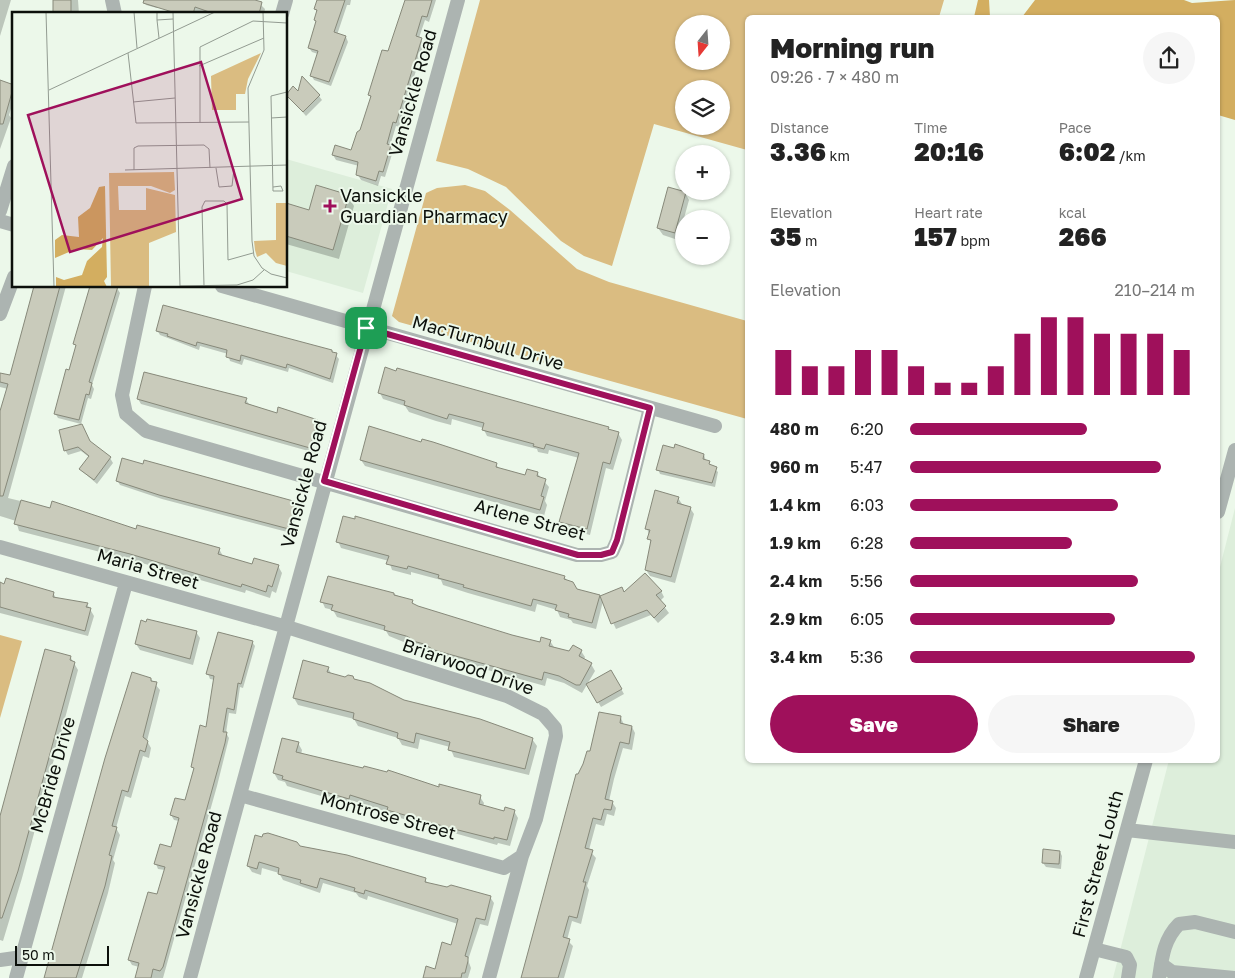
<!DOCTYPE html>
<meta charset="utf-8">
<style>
body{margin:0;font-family:"Golos Text",sans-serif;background:#f6f6f6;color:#222;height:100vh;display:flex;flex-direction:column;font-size:19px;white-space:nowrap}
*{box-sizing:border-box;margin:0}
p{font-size:16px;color:#767676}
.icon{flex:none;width:28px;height:28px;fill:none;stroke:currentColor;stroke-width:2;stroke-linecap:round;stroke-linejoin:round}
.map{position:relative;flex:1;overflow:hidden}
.sheet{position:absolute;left:745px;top:15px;width:475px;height:748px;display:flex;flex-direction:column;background:#fff;border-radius:8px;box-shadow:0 1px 4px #0004}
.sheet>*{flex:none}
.needle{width:32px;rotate:197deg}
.controls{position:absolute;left:675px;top:15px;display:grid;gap:10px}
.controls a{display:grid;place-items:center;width:55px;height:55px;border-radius:50%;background:#fff;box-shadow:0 1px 4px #0004;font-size:25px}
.scale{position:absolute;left:15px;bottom:12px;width:94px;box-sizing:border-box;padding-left:5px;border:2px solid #0c100b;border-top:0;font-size:14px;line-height:18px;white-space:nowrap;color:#0c100b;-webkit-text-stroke:4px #ecf8ea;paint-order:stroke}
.pin{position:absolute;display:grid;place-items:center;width:42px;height:42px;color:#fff;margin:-21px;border-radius:10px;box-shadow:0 2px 8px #0006}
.round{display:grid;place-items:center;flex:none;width:52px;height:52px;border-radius:26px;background:#f6f6f6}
.head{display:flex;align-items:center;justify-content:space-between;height:85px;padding:0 25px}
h1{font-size:28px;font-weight:800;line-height:38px}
.figures{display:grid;grid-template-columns:repeat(3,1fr);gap:8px;height:85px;padding:5px 25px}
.figures div{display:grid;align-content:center}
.figures b{font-size:25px;font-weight:800}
.figures small{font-size:14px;font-weight:400}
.figures p{font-size:14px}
.chart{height:140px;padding:10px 25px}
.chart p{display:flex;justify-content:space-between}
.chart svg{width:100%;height:90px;margin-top:5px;stroke:#9f105b;stroke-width:6}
.primary-button{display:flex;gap:10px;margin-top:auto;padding:10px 25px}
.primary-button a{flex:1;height:58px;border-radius:30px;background:#9f105b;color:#fff;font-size:20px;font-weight:800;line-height:58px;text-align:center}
.primary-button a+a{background:#f6f6f6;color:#222}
ul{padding:0 25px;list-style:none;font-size:16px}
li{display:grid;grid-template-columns:80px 60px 1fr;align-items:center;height:38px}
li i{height:12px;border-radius:6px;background:#9f105b}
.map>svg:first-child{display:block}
</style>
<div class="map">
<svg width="1235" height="978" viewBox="0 0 1235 978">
<rect width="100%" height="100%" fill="#ecf8ea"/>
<path fill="#ddeedb" d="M286,159L392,189L363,293L286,271Z
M1235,508V978H1113L1169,760H1218V575Z"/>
<path fill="#dabc81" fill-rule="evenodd" d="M480,0H944L939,17L748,18L747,150L654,124L612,266L584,256L561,241L506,187L468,169L436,161ZM684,24H721V61H684ZM684,89H721V126H684Z
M465,185L485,191L510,210L577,269L609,282L747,321V419L399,322L392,316L426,193L437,188Z
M0,635L22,641L0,718Z"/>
<path fill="#d3ae60" d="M978,0H989L990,17H974Z
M1035,0H1184L1192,3L1235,0V120L1218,115V18L1022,17Z"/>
<path fill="#0003" d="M0,0H11L0,36Z
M54,0H78L79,14H55Z
M143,0H256L265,9L264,14H173L159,4L157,8L146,5Z
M318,0H351L350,5H347L337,35L346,37L348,42L331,86L314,80L312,76L318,54L312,52L309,48L317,23L315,20L318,13L315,9Z
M406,0H436L429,22L425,20L419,38L424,44L399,127L396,126L390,146L393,151L385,177L381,176L378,186L361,180L358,175L359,166L336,160L333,155L352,151L361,131L371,98L369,95L388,53Z
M0,82L14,86V99L9,115L11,118L0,149Z
M293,87L298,93L319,96L322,100L306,116L287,94Z
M685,193L689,200L678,240L663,235L658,228Z
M348,196L354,206L339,259L286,244V205L310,211Z
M35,286H66L8,498L219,549L223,556L252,566H278L282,573L276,593L272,591L270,598L246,590L245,593L135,561L19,531L16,521L0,516V416L8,389L0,387V374L11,377Z
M117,288L120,293L92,385L94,389L91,399L88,398L81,424L58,418L55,413L70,371L77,347L75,344Z
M157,330L332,351L339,359L333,383L289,368L288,372L244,359L242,365L230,361L228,354L200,346L199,350L160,335Z
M380,393L608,428L610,431L618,433L622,440L613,470L606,468L590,535L564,528L561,521L579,458L549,450L548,454L538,452L537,449L487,436L483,428L452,419L451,425L436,421L409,412L405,406L383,399Z
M138,399L246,400L249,404L278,414L318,421L320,426L312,452L141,404Z
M90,443L110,458L113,463L97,484L80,469L89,457L81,451L68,455L65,450Z
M704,455L706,461L718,472L715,487L660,474L658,469Z
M361,460L496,464L499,469L526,477L537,473L549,487L545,501L547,505L544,516L365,466Z
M117,480L296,503L298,508L291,533L162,499L120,485Z
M678,498L682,504L690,508L694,514L675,583L650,576L646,570L651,544L647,528Z
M338,541L564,577L577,590L600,597L622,588L625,594L661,591L664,597L660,601L669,613L658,623L651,615L616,629L603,601L596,629L573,623L571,620L560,617L557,610L537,604L535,612L468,593L443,585L441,580L411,572V575L392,570L389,561L341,548Z
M0,585L53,593L56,598L87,604L94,616L88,636L0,613Z
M394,594L412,602L414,605L512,636L541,643L550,641L554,647L570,653L581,651L585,657L584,660L591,664L595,671L582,693L564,683L547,678L545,686L438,656L389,636L386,631L337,617L333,610L325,608L322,601Z
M196,632L200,638L193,665L140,650L136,644Z
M219,633L252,642L255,646L243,688L240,687L236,714L229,713L226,733L229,738L217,786L163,978H136L139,967L132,965L129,960L158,896L165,870L158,869L156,864L172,849L179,821L174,820L171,815L186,802L194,770L193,767L207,728L215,680L210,679L208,674Z
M46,651L71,658L78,670L22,878L3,941L0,940V821Z
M328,668L332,675L354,680L404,702L532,739L537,746L529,775L454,757L450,747L420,739L418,749L402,745L398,738L358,726L354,719L298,705L294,698Z
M611,671L624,694L601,707L588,685Z
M151,679L160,690L147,741L151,748L149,758L143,756L131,798L125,796L116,828L120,835L113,860L115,863L108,893L82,978H46Z
M621,718L624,725L632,727L635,733L632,750L623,748L614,779L609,801L612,802L616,808L614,816L607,814L604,826L596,824L589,850L596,858L587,886L589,890L581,924L572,921L567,940L573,946L564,978H522L591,753Z
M298,743L302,750L301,755L480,797L484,803L483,807L505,813L514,811L518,818L510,846L498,843L497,845L393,816L390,813L353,801L352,805L287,786L285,782L278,780L274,773Z
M300,847L425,879L428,884L490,897L494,903L488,926L480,924L468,960L471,968L468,978H424L435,970L452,946L458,924L368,896L367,900L359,897L356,893L323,883L320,893L283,880L279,873L262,868L261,875L252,872L248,866Z
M1060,852L1062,856L1061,869L1046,867L1043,863Z"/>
<path fill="#c9cbbb" stroke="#87897a" d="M53,0H71V14H53Z
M144,0H255L262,2L259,14H215L195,7L193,14H179L143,3Z
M317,0H345L334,32L346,36L329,82L310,76L318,51L308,48L316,21L314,20L317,10L314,9Z
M405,0H432L427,17L422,16L416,36L422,38L396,123L393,122L387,144L391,145L383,172L379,171L376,181L356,175L358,162L332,155L335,145L351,150L357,132L360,130L371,96L368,95L382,50L388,51Z
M302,76L320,95L303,112L286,95L293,86L298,91Z
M0,80L14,85L3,124H0Z
M316,185L349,195L333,250L286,236V203L309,210Z
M668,187L686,192L675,233L657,228Z
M34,286H60L14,458L3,496H0V411L8,384L0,382V373L10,375Z
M90,286H118L89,382L92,383L89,395L86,394L79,420L54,414L66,369L69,370L76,345L73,344Z
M163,305L332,350V352L337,353L330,379L287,364L286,368L241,355L240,361L226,357L227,350L197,342L196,346L167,336L168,334L156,331Z
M385,367L396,371L397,368L422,375L609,427L608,429L619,432L610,464L603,462L587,529L559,522L579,453L546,444L544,449L533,446L534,444L482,430L484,423L449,414L447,419L404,405L405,401L378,393Z
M144,372L247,398L245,403L277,413L278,407L318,420L310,448L137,399Z
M82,424L90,441L111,457L94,480L79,469L89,456L78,447L64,451L59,430Z
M369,426L421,442L422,439L433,442L497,463L496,467L525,475L527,469L538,472L537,476L546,479L541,496L544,497L540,510L360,460Z
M675,444L704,454L703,459L710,461L709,464L717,467L712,483L656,470L663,445L674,448Z
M122,458L143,464L144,460L297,502L289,529L159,495L116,481Z
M655,490L679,497L677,503L691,507L671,577L645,570L651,540L647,539L650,530L645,529Z
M21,500L50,508L52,501L136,529L137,525L220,548L218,554L252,564L254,558L279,565L272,587L268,585L266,592L242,584L241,587L130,554L14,524Z
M343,516L355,519V516L565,576L564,579L573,582L577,589L600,595L592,623L568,617L569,614L555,610L557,605L533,599L531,606L463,587L464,585L438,578L439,575L408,566L407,569L386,564L389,556L336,542Z
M645,573L662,591L656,595L666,606L654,618L647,610L611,624L600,596L622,587L624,592Z
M328,576L394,593V595L413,600L412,603L418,606L512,635L540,642L541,637L551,640L549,646L569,651L573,645L582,650L579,656L592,663L580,685H576L559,676L544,672L542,680L434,650L424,644L409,640L410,638L406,636L384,630L385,626L331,610L333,605L320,602Z
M6,578L54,592L53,597L88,603L86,607L91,608L85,631L0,607V582L4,584Z
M147,619L197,631L190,659L135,644L141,620L146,622Z
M218,632L253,641L241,684L238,683L234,710L227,708L223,732H227L225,743L163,967L160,971L153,969L151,978H135L139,963L128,960L148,892L157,894L165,867L154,864L160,844L171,847L179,818L170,815L175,798L185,800L194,768L191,767L200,725L206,727L214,676L206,674Z
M45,649L71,656L70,660L75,662L18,871L2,918H0V816Z
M303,660L329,667L327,672L345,677L348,675L353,676L354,679L370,683L404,700L480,719L533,738L525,769L448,750L450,742L416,733L414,743L397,738L398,733L353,719L354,713L293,698Z
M611,670L622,689L597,703L586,684Z
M132,672L151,678V681L157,682L143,737L148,741L145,752L140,750L128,792L122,790L112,826L117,827L109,855L112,856L105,886L76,978H44L105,758Z
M599,712L621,716L620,723L632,726L629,744L620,742L611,773L605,799L613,801L611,810L604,809L601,820L593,818L585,848L593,850L583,882H586L577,918L569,916L563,937L570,939L558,978H521L576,774H578L583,764L587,751H590Z
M282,738L299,742L296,752L363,768L364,766L387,772L388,770L439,787V784L481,795L479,804L504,811L505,807L515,810L507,840L494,837V839L450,828L387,810L388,807L350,795L349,799L282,779L283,776L273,773Z
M268,833L297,842L300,846L347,855L426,878L425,882L447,887L451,885L491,896L485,920L476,918L472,932L465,956L468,957V961L465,973H462L461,978H423L426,966L435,969L442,942L451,945L458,919L365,890L364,894L354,891L355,888L320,878L317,888L300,883L301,880L278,874L279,868L259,862L257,869L247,866L255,835L262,837L263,834Z
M1043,849L1060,851L1059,864L1042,863Z"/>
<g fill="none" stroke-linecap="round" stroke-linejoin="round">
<path stroke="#acb4b1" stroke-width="14" d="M112,0L115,14
M282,14L286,0
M0,211L14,166
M0,221L14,225
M145,286L122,395L126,414L146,431L577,555H601L612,552L617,541L650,408
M222,286L715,426
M0,314L14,277
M1218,512L1235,450
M0,547L287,627L507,696L543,714L555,728L556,736L536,819L522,856L489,978
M240,795L504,868L522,856
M1127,830L1235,842
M1094,949L1126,957L1130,965L1128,978
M0,960L22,957
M1161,964L1172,972L1235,978
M16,978L126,583
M190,978C279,652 367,326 458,0
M1086,978L1146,760
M1159,978C1162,957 1164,939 1179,924L1195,922L1235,932"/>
</g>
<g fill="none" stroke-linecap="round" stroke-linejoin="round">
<g stroke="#fff" stroke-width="10">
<path id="route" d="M366,328L650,408L617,540L612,552L601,555H578L324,481Z"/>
</g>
<use href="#route" stroke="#9f105b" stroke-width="6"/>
</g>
<path fill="#9f105b" stroke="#ecf8ea" stroke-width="2" d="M327.5 198.5h5v5h5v5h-5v5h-5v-5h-5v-5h5z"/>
<g text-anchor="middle" stroke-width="4" stroke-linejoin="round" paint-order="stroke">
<g font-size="18" fill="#0c100b" stroke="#ecf8ea">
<text transform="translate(413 93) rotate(-74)" y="6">Vansickle Road</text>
<text transform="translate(488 343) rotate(16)" y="6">MacTurnbull Drive</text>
<text transform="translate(304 484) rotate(-75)" y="6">Vansickle Road</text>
<text transform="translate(530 520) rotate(15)" y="6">Arlene Street</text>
<text transform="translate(148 569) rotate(16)" y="6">Maria Street</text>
<text transform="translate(468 667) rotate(19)" y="6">Briarwood Drive</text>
<text transform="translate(53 775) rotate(-74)" y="6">McBride Drive</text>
<text transform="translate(388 816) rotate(15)" y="6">Montrose Street</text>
<text transform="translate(1098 864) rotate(-75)" y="6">First Street Louth</text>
<text transform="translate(199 875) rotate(-75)" y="6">Vansickle Road</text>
</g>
<g font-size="18" fill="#0c100b" stroke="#ecf8ea" text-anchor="start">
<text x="340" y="202">Vansickle<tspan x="340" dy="21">Guardian Pharmacy</tspan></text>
</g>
</g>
<g transform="translate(12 12)">
<rect width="275" height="275" fill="#ecf8ea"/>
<path d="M249,41L236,67L233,82H224V98H200L199,64ZM162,160L163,178L158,181L139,174H106L107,198H134V176L163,183L164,220L137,231V275H99L97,161ZM264,191H275V254L264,251L254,241L245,245L243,238L242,229L264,228Z" fill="#dabc81"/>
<path d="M93,174L95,265L92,269L95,275H44V265L52,268L70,263L75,249L90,235L91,226L80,238L64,237L43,246V228L50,223L67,225L66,205L78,196L87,175Z" fill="#d3ae60"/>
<path fill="none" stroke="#929b91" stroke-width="1" d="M34,0L42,275M122,0L125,36M145,0V8L161,7M161,0L168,275M251,0L252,38L236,76L240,229L242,244L250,256L259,262L275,266M145,8L147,26M116,41L124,111L237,110M187,54L252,26M37,78L203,0M121,90L163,86M259,106L275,105M188,111V35L241,9L275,11M204,156L207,175L220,174L222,157M113,158L275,153M122,158V136L126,134L192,133L197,137L198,156M261,175L269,174L271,179H261L259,84L275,80M168,274L225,273L241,268L252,258M192,274L190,195L193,189H212L215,192L216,248L241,241"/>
<path fill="#9f105b" fill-opacity="0.15" stroke="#9f105b" stroke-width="2.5" d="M189,50L230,187L58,240L16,103Z"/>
<rect width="275" height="275" fill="none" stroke="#0c100b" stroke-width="2.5"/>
</g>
</svg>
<div class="controls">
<a><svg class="needle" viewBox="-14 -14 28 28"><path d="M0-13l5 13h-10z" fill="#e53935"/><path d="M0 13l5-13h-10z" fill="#767676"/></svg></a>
<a><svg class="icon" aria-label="layers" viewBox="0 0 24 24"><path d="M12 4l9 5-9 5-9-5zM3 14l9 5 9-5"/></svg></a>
<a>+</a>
<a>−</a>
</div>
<div class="scale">50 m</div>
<div class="pin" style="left:366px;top:328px;background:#1e9e55"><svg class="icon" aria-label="arrive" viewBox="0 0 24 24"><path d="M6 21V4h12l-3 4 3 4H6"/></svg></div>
<section class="sheet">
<div class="head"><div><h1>Morning run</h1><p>09:26 · 7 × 480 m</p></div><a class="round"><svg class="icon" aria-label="share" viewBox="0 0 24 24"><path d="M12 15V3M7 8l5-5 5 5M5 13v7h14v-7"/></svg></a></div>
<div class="figures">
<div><p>Distance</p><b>3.36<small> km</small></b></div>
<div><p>Time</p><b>20:16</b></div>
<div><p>Pace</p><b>6:02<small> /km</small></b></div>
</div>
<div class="figures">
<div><p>Elevation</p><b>35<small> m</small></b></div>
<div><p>Heart rate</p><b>157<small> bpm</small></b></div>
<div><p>kcal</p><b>266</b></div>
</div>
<div class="chart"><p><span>Elevation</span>210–214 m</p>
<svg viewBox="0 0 160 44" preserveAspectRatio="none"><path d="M5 44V22M15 44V30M25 44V30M35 44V22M45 44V22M55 44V30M65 44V38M75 44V38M85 44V30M95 44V14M105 44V6M115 44V6M125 44V14M135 44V14M145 44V14M155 44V22"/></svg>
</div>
<ul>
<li><b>480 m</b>6:20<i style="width:62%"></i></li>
<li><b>960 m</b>5:47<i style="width:88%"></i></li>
<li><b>1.4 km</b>6:03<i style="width:73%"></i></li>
<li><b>1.9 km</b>6:28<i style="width:57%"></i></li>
<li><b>2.4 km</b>5:56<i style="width:80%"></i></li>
<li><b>2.9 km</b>6:05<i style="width:72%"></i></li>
<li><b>3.4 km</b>5:36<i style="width:100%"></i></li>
</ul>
<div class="primary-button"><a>Save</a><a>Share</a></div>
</section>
</div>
